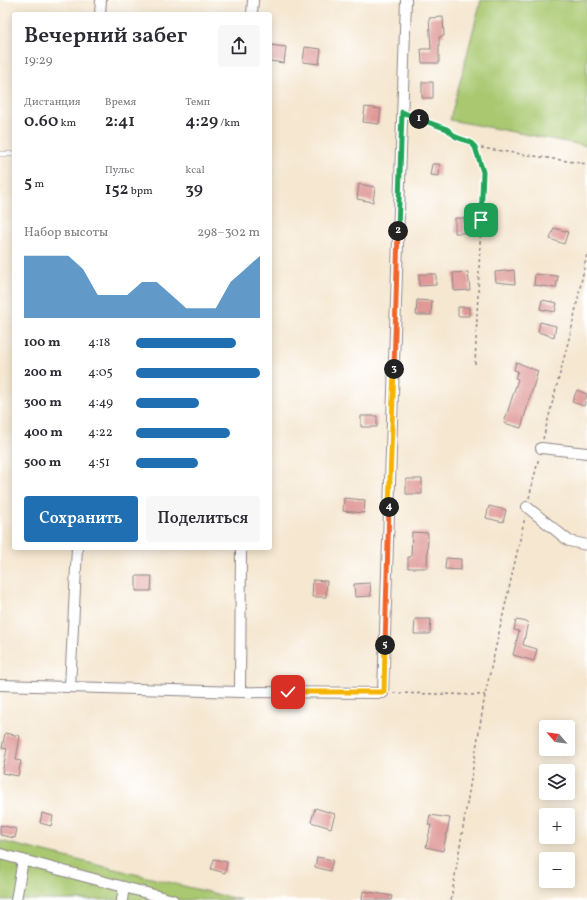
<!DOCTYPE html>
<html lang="ru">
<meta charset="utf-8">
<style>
body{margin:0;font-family:Vollkorn,serif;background:#f7f7f7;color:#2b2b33;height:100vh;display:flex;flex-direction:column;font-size:15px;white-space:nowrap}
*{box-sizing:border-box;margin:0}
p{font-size:13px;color:#7c7c81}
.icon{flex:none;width:22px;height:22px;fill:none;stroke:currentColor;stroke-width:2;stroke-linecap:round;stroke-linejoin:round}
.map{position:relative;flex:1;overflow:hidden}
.drawer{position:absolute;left:12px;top:12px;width:260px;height:538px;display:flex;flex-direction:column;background:#fff;border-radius:4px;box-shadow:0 2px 10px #0003}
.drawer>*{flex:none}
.needle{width:26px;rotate:298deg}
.tools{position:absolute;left:539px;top:720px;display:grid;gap:8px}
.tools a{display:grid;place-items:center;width:36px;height:36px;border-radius:4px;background:#fff;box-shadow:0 2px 10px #0003;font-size:20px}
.pin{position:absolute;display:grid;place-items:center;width:34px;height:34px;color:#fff;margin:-17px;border-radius:8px;box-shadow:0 2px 6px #0006}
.km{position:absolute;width:20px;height:20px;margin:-10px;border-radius:50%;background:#222;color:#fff;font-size:11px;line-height:20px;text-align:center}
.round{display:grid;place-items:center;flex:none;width:42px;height:42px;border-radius:4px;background:#f7f7f7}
.overview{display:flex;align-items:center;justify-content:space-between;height:68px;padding:0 12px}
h1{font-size:22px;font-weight:600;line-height:30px}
.figures{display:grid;grid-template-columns:repeat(3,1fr);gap:6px;height:68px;padding:4px 12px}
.figures div{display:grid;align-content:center}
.figures b{font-size:17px;font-weight:600}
.figures small{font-size:11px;font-weight:400}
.figures p{font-size:11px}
.chart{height:112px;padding:8px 12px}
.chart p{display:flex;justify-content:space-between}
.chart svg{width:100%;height:72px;margin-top:4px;fill:#1f6fb2;opacity:.7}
.button{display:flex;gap:8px;margin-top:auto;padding:8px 12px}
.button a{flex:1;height:46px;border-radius:4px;background:#1f6fb2;color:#fff;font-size:16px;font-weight:600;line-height:46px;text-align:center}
.button a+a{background:#f7f7f7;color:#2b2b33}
ul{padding:0 12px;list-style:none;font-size:13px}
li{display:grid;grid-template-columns:64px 48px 1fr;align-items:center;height:30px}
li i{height:10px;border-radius:5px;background:#1f6fb2}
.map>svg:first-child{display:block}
</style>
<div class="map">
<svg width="587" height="900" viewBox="0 0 587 900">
<rect width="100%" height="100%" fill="#fff"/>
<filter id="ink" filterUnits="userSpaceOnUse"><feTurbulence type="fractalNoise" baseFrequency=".025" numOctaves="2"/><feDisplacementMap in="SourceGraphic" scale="8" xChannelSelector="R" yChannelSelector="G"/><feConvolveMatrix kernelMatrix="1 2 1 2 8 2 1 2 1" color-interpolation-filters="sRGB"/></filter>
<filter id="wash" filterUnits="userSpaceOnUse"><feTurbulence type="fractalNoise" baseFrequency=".012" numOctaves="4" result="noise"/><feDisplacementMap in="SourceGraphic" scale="16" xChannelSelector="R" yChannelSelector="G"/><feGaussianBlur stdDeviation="0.9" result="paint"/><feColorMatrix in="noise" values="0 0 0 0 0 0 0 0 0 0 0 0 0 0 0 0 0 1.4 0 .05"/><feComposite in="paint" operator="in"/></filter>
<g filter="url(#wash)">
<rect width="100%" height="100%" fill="#f5e7d0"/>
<path fill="#a9c870" stroke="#667556" d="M481,0H587V146L450,120Z
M0,841L241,900H0Z"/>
<g id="blocks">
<path fill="#df9997" d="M443,17L444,36L439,37V63H422L421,49H431L429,18Z
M270,45L286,47L284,63L270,61Z
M305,47L321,49L319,64L303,62Z
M422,82H433V98H422Z
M365,107L381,109L379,124L363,122Z
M432,164H440L439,176L430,175Z
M359,184L375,187L373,202L357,199Z
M455,218H464V233H455Z
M554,228L568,232L564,244L550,239Z
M514,270L515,284L496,282L495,272Z
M468,272L470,290L454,291L453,273Z
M419,274H436V285L419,286Z
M535,274L558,276L556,288L534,285Z
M417,300L432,301L431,315H416Z
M542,300L557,303L555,312L540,309Z
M458,307H469V316H458Z
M540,322L556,326L554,337L538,332Z
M516,362L538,371L521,428L504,423L518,379L515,378L518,371L514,370Z
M577,390L587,394L584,406L572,402Z
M361,416H377V427H361Z
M406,479H422V494H406Z
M344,498L365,500L364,513L343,511Z
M489,506L506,510L503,522L486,518Z
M412,532L428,533L427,568H408V557H411Z
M446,558L461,559V570L445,569Z
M136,576H152L151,591H136Z
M313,580L327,581L326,597H312Z
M370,583L371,596L355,597L354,584Z
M415,619H431L430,634H414Z
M516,620L528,622L523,645L537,649L534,661L513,655L519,631L514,630Z
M5,733L20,736L16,760L21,761L18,776L2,773L7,749L2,748Z
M315,808L335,814L331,828L311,822Z
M42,813L53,816L51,826L40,823Z
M430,815L450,818L443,851L426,847L431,825H428Z
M0,825L17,829L15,838L0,835Z
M317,857L333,860L330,871L315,867Z
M214,859L227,862L225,873L211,869Z
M363,891L392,896L391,900H362Z"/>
</g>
</g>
<g filter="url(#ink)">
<use href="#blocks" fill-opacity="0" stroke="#8c8486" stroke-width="1"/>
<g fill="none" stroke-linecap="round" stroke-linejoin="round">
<g stroke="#8c8486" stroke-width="6">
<path id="lane" d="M0,154H14"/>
</g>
<g stroke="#8c8486" stroke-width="12">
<path id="street" d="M100,14L101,0
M252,14L253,0
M541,448L587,453
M527,507L569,541L587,545
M0,685L240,692L383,693L406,0
M70,687L77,548
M240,692L241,548
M0,854L173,900
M16,900L23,860
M122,900L124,887"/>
</g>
<path stroke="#8c8486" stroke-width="1.5" stroke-dasharray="3 3" stroke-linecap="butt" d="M411,115L447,129L456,137L470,142L475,147L483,172L475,365
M475,147L587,164
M543,439L572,327L587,254
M529,498L539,457
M393,693L485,695
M451,900L485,695L525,517"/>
<use href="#lane" stroke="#fff" stroke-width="5"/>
<use href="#street" stroke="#fff" stroke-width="10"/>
</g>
</g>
<g fill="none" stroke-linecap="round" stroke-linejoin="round" filter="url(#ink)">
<g stroke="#fff" stroke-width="8">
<path id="split-1" d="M419,119L447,129L456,137L470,142L475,147L483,172L481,220"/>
</g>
<g stroke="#fff" stroke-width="8">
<path id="split-2" d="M398,231L402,112L419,119"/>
</g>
<g stroke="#fff" stroke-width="8">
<path id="split-3" d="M394,369L398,231"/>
</g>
<g stroke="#fff" stroke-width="8">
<path id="split-4" d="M389,507L394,369"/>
</g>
<g stroke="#fff" stroke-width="8">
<path id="split-5" d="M385,645L389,507"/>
</g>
<g stroke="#fff" stroke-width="8">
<path id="split-6" d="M288,692H384L385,645"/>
</g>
<use href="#split-1" stroke="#22a559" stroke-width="5"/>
<use href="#split-2" stroke="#22a559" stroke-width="5"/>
<use href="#split-3" stroke="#f0652b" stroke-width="5"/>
<use href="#split-4" stroke="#f5b400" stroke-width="5"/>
<use href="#split-5" stroke="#f0652b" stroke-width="5"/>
<use href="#split-6" stroke="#f5b400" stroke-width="5"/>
</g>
</svg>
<div class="tools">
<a><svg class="needle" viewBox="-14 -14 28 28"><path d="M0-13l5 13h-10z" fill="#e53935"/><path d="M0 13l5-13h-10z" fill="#7c7c81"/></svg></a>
<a><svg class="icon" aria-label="layers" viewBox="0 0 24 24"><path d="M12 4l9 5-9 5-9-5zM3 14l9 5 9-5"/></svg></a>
<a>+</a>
<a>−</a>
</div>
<div class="pin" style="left:481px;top:220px;background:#1e9e55"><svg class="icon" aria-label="arrive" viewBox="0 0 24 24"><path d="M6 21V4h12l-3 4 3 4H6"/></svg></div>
<div class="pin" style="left:288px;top:692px;background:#d93025"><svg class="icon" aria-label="check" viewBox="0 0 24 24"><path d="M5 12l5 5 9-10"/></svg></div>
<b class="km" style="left:419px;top:119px">1</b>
<b class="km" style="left:398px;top:231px">2</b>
<b class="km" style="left:394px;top:369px">3</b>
<b class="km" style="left:389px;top:507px">4</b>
<b class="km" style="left:385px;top:645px">5</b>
<section class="drawer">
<div class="overview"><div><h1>Вечерний забег</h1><p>19:29</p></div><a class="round"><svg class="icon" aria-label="share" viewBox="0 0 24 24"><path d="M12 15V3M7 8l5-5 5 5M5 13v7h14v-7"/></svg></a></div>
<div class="figures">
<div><p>Дистанция</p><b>0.60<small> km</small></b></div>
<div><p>Время</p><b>2:41</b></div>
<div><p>Темп</p><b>4:29<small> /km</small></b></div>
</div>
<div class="figures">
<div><b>5<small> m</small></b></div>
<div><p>Пульс</p><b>152<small> bpm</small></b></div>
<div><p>kcal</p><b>39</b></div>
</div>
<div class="chart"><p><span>Набор высоты</span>298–302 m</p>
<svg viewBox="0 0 160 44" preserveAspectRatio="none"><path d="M0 44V6L10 6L20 6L30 6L40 14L50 30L60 30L70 30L80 22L90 22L100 30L110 38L120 38L130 38L140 22L150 14L160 6V44z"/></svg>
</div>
<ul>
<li><b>100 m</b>4:18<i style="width:81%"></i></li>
<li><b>200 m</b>4:05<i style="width:100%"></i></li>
<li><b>300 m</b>4:49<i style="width:51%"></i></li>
<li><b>400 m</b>4:22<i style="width:76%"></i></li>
<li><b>500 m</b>4:51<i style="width:50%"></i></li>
</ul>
<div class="button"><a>Сохранить</a><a>Поделиться</a></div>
</section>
</div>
